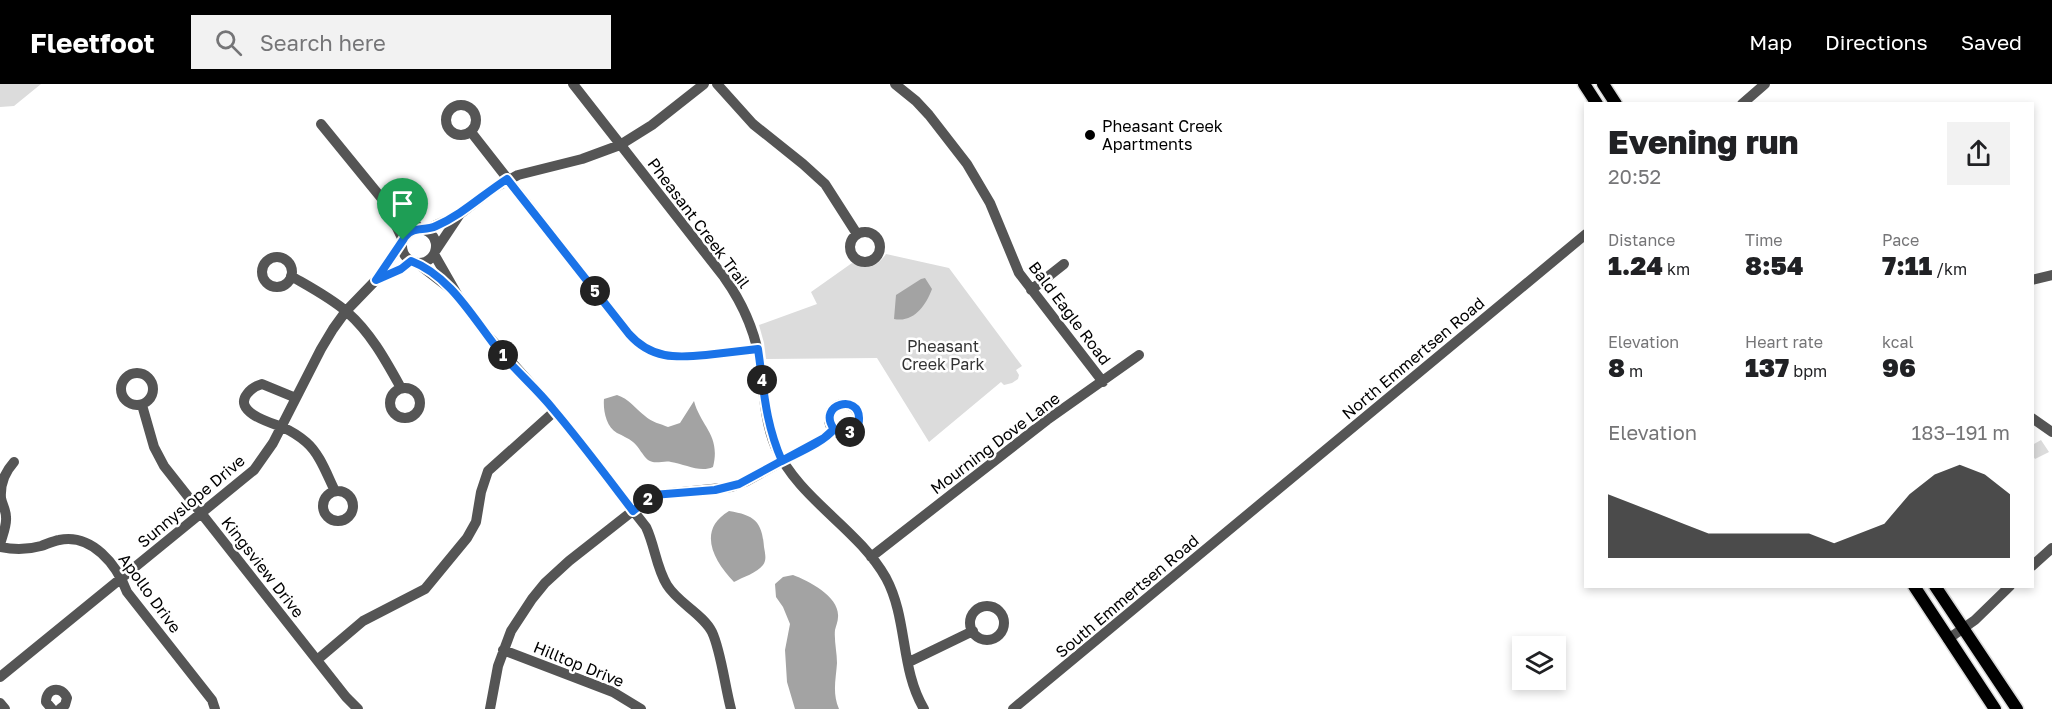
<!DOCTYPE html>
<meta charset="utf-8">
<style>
body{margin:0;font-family:"Golos Text",sans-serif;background:#f2f2f2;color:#202124;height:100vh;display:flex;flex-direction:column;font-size:22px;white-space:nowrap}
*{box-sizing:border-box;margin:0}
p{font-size:20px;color:#757577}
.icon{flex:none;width:33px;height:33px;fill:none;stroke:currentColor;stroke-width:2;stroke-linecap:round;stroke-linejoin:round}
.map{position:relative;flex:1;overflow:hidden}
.sheet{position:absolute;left:1584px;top:18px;width:450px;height:486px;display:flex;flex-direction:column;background:#fff;border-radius:0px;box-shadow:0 3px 9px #0003}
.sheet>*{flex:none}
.controls{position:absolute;left:1512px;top:552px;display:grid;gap:12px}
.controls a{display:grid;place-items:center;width:54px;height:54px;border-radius:0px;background:#fff;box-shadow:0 3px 9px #0003;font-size:30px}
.pin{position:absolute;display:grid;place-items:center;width:51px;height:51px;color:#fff;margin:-62px -26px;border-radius:50% 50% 50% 0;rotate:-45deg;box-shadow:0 0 6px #0007}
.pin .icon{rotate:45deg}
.km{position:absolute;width:30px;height:30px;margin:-15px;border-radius:50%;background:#222;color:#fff;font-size:16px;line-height:30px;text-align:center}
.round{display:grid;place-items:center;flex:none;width:63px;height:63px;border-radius:0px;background:#f2f2f2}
.overview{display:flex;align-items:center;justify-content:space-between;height:102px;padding:0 24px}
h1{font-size:33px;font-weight:800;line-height:45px}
.metrics{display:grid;grid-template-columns:repeat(3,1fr);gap:9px;height:102px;padding:6px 24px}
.metrics div{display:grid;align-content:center}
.metrics b{font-size:26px;font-weight:800}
.metrics small{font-size:16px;font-weight:400}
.metrics p{font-size:16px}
.chart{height:168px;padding:12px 24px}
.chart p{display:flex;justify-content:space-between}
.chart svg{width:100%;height:108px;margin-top:6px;fill:#000;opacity:.7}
header{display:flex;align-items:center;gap:36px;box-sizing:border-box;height:84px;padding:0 30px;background:#000;color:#fff}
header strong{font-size:28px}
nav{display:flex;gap:33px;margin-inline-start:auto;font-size:21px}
.search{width:420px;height:54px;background:#f2f2f2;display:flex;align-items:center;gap:15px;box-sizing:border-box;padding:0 21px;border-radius:0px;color:#757577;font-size:22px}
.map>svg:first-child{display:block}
</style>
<header>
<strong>Fleetfoot</strong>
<div class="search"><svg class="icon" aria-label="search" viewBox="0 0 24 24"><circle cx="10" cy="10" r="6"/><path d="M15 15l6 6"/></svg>Search here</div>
<nav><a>Map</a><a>Directions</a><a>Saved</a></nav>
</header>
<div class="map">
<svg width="2052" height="625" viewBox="0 0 2052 625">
<rect width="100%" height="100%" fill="#fff"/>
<path fill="#dcdcdc" d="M0,0H41L14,22L0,23Z
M886,170L949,184L1022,282L1016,286L1019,291L1018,295L1012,299L1004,301L1001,298L929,358L877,274L766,275L764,259L759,241L817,220L811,208L852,179C867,187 877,183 886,170Z
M2041,356L2049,368L2035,375L2033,372L2034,360Z"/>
<path fill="#a3a3a3" d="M925,194L932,205C926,221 914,239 894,235L896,211L921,195Z
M617,311C629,315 635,324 645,332C651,338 661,340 668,343L680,339L694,317C701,343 721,351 713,383C700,389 685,380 671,378C664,376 655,381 648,376C643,372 639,363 633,358C628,354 623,352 617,349C606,343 603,326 604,315Z
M729,427C754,431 762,437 764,463C765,469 767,476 763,481C757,489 743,493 734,498C713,476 697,446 729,427Z
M793,491C809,497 840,513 838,533C838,537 836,542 835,546C834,557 837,568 837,579C836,595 832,609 839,625H795L787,598L785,566L790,540L783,523L776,513L775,500L783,493Z"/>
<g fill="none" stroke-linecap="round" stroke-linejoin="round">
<g stroke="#dbdbdb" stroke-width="15">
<path id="major" d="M1584,0L1597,20
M1603,0L1616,20
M1914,502L1995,625
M1935,502L2017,625"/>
</g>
<path stroke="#555" stroke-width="10" d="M573,0L724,193C744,221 757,251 761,286C764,311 765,337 775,362C799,416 857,443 886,494C908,535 900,585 924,625
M717,0L753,40L803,80L825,100L857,150
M895,0L916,17L929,31L967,80L990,119L1019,189L1103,298
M1742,20L1765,0
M446 36a15 15 0 1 1 30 0a15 15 0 1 1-30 0Z
M321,40L383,116L421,145
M471,48L629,250C651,275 676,274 706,271C723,269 741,267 758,265
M386,121L403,156
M402 162a17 17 0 1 1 34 0a17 17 0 1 1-34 0Z
M425,146L460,130L494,104L518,91L582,75L620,61L652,41L704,0
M850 163a15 15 0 1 1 30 0a15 15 0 1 1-30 0Z
M436,166L460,130
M434,170L458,212L483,246L555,327L646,443C655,462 656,483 667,501C678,519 703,530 712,548C721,567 725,603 731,625
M262 188a15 15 0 1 1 30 0a15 15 0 1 1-30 0Z
M417,179L448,203
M291,192C310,203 331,214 347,228C371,249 386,277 401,304
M376,196L401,185L411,177
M2032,196L2052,191
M1031,206L1064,180
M121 305a16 16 0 1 1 32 0a16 16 0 1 1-32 0Z
M390 319a15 15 0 1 1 30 0a15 15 0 1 1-30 0Z
M296,314L262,300C255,302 251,305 247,310C233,328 271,339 282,343C291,347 299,352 306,358C320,370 327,391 335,407
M829 335a15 15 0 1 1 30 0a15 15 0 1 1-30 0Z
M142,321L154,363L164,382L346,613L358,625
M2032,334L2052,348
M323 422a15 15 0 1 1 30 0a15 15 0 1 1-30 0Z
M0,461C2,452 7,442 6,433C6,426 2,420 1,414C0,400 5,388 14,378
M0,463C14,466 27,466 41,462C47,460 53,457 59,456C92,449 117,481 127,508L212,616L215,625
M871,473L1047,336L1139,271
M2032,482L2052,464
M970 539a17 17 0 1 1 34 0a17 17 0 1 1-34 0Z
M1948,555L1975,536L2010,502
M503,566L613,608L641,625
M317,576L363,537L425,505L467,454L476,438L481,408L488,387L555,327
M909,578L973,547
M0,593L254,386L273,359L321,265L333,245L346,227L376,196L402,159
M0,619L5,625
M52,625L46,618C46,604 61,601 67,614L65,621L60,625
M490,625L498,582L511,547L532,515L545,499L569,477L653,411L731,403L747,397L824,354L834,345
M1013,625L1586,150"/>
<use href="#major" stroke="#000" stroke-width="12"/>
</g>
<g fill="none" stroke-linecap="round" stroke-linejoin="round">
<g stroke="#fff" stroke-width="12">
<path id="route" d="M403,156L376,196L401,185L411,177C451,192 474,236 500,268C517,288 537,305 553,325C581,358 607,393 633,427L653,411L715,406L739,400L824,354L834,345C844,352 859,349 859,335C860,309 816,320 834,345C824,358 797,369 782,377C765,338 764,306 758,265C741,267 723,269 706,271C676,274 651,275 629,250L507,95C482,111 463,130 436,142C423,148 411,141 403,156"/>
</g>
<use href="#route" stroke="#1a73e8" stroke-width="8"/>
</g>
<circle fill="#000" stroke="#fff" stroke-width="2" cx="1090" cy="51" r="6"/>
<g text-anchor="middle" stroke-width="5" stroke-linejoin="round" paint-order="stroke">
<g font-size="16" fill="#000" stroke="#fff" text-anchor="start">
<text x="1102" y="48">Pheasant Creek<tspan x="1102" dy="18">Apartments</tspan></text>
</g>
<g font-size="16" fill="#000" stroke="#fff">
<text transform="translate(699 139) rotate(53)" y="6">Pheasant Creek Trail</text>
<text transform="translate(1070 229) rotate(53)" y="6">Bald Eagle Road</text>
<text transform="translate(1413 274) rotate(-40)" y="6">North Emmertsen Road</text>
<text transform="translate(995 359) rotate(-37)" y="6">Mourning Dove Lane</text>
<text transform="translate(191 417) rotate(-40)" y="6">Sunnyslope Drive</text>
<text transform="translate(263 483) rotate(52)" y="6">Kingsview Drive</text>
<text transform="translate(150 509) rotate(54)" y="6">Apollo Drive</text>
<text transform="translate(1127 512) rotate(-40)" y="6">South Emmertsen Road</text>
<text transform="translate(579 580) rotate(22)" y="6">Hilltop Drive</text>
</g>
<g font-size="16" fill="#333" stroke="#fff">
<text x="943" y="268">Pheasant<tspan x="943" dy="18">Creek Park</tspan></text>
</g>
</g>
</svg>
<div class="controls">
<a><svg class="icon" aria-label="layers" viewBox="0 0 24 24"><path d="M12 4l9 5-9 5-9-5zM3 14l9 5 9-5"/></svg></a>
</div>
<div class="pin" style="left:403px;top:156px;background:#1e9e55"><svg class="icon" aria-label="arrive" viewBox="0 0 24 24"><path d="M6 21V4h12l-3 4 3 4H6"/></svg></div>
<b class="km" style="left:503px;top:271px">1</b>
<b class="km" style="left:648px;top:415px">2</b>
<b class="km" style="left:850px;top:348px">3</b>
<b class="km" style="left:762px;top:296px">4</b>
<b class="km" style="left:595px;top:207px">5</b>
<section class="sheet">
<div class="overview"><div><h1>Evening run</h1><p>20:52</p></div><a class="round"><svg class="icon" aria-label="share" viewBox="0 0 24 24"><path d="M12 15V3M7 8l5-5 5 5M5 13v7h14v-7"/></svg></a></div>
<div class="metrics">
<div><p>Distance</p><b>1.24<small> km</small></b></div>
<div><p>Time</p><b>8:54</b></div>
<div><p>Pace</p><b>7:11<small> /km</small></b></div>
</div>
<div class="metrics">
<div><p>Elevation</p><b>8<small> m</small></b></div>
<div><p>Heart rate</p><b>137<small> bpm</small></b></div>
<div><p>kcal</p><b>96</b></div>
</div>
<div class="chart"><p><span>Elevation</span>183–191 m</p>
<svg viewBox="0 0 160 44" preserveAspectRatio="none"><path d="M0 44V18L10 22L20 26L30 30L40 34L50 34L60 34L70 34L80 34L90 38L100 34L110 30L120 18L130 10L140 6L150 10L160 18V44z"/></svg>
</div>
</section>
</div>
